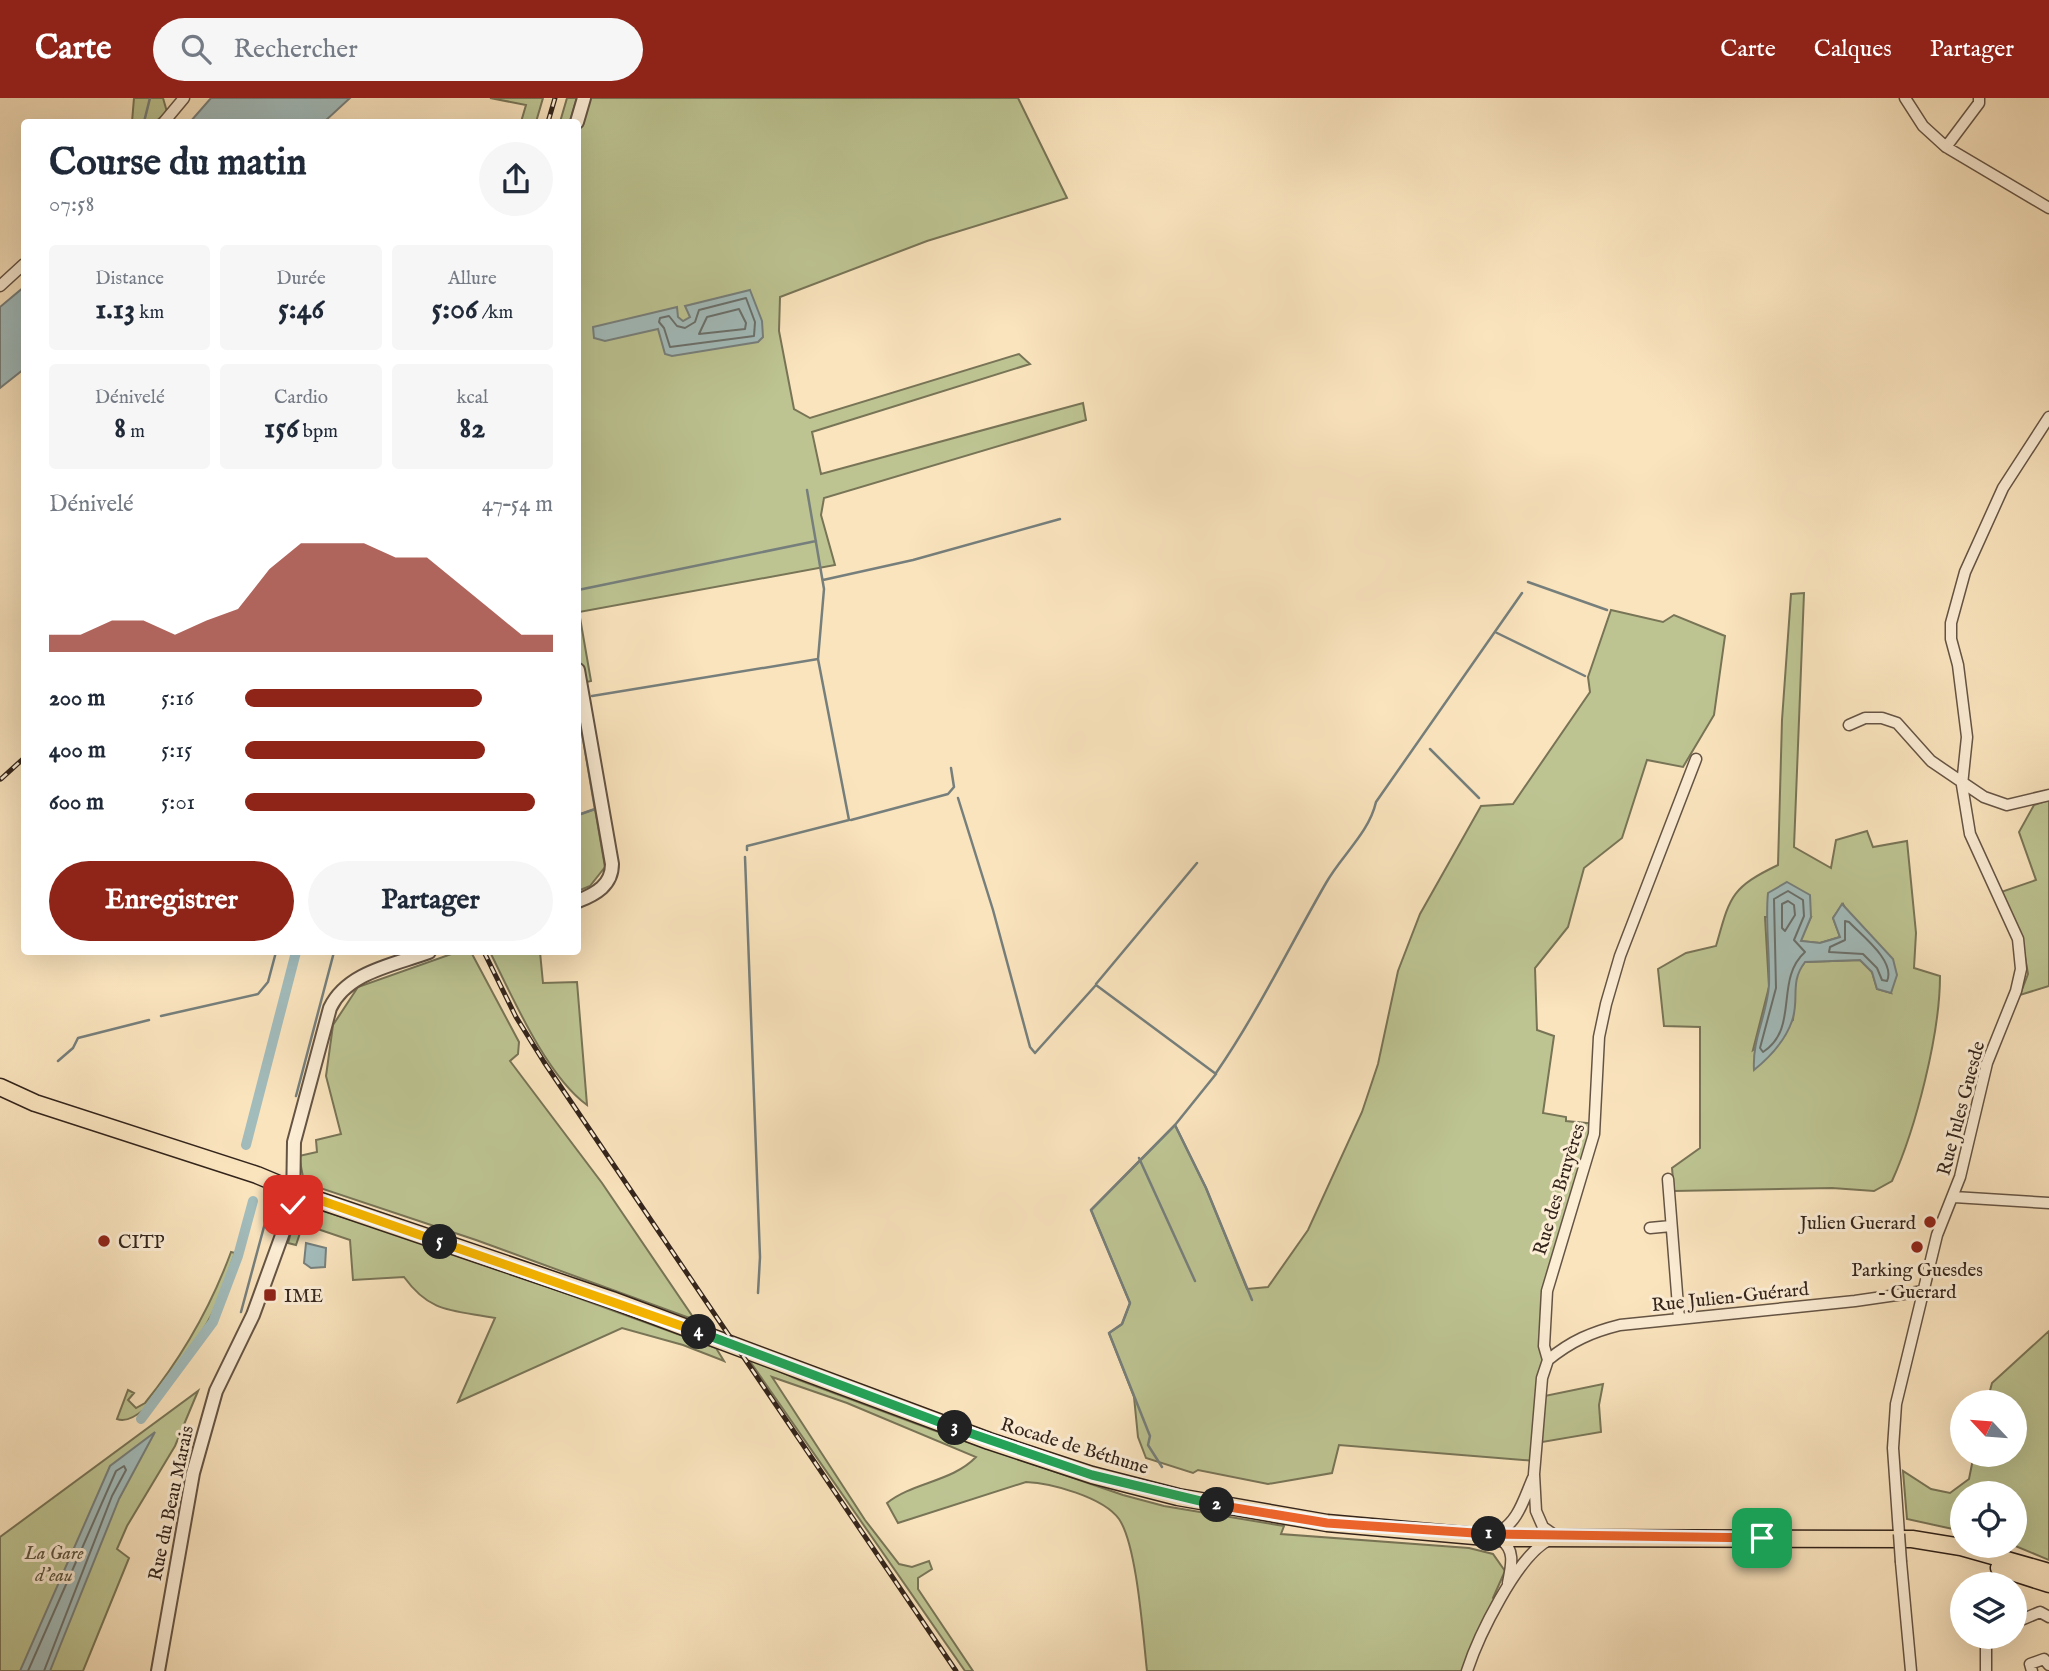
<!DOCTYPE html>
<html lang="fr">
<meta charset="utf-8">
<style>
body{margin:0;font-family:"IM FELL English",serif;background:#f6f6f7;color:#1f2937;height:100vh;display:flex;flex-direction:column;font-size:26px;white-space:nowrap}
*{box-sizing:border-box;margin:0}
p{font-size:23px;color:#747a83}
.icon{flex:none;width:38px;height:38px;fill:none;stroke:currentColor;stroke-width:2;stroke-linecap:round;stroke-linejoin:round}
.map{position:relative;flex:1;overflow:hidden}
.details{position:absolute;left:21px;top:21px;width:560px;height:836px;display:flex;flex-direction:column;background:#fff;border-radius:7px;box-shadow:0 7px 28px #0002}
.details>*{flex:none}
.needle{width:46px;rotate:296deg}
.buttons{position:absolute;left:1950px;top:1292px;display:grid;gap:14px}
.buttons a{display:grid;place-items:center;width:77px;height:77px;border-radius:50%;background:#fff;box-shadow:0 7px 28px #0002;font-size:35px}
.pin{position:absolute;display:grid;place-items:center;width:60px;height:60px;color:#fff;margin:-30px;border-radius:14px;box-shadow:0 4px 10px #0006}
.km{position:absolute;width:35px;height:35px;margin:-18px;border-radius:50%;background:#222;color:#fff;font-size:19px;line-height:35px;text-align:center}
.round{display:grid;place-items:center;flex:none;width:74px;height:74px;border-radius:37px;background:#f6f6f7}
.head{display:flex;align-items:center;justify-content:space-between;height:119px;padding:0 28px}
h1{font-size:38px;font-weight:700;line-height:52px}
.metrics{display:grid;grid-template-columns:repeat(3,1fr);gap:10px;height:119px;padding:7px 28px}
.metrics div{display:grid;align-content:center;border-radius:7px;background:#f6f6f7;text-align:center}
.metrics b{font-size:30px;font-weight:700}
.metrics small{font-size:19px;font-weight:400}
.metrics p{font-size:19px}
.chart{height:196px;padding:14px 28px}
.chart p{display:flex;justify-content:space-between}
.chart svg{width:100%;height:126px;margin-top:7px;fill:#8f2418;opacity:.7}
.action{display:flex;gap:14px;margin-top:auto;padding:14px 28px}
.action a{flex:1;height:80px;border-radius:42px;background:#8f2418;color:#fff;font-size:28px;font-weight:700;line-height:80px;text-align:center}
.action a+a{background:#f6f6f7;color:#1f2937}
ul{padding:0 28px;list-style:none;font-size:23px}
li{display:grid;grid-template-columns:112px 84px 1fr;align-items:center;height:52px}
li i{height:18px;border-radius:9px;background:#8f2418}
header{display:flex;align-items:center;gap:42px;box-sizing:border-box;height:98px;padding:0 35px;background:#8f2418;color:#fff}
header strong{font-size:33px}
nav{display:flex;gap:38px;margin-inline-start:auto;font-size:24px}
.search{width:490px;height:63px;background:#f6f6f7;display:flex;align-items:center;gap:18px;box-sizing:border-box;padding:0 24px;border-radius:38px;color:#747a83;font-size:26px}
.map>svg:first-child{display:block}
</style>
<header>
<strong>Carte</strong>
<div class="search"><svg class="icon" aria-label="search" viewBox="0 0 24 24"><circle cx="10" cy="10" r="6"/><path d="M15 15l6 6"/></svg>Rechercher</div>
<nav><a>Carte</a><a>Calques</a><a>Partager</a></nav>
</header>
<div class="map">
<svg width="2049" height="1573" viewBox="0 0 2049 1573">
<rect width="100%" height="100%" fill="#fae4be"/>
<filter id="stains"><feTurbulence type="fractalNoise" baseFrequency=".00286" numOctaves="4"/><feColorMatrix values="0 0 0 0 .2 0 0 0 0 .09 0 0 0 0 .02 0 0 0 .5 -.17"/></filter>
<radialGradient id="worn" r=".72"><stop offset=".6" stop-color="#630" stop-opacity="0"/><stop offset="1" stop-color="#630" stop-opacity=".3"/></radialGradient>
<path fill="#bdc492" stroke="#787456" stroke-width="2" fill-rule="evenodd" d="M134,0H163L167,14L155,24H132Z
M490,0H543L536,24H521L526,7Z
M567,0H1018L1067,100L927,143L780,199L779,233L794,311L810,320L1019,256L1030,266L812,334L821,376L1083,305L1086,322L824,400L821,417L835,467L579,514L591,583L578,586V24H560Z
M1804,495L1794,749L1831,770L1836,742L1867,733L1873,749L1907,743L1916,835L1914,870L1940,878C1940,936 1916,1030 1892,1083L1874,1093L1832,1090L1674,1093L1672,1070L1700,1050V929L1664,928L1658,871L1686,855L1716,848C1730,799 1730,790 1778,767L1782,622L1791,496ZM1843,806L1891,895L1877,891L1872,874L1860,862L1805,864L1796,876L1793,922L1753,952L1769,889L1765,819H1811L1800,843L1820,845L1840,839L1833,820Z
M1611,512L1663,524L1674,517L1725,538L1714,617L1683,669L1647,662L1622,740L1584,770L1568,829L1535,870L1537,932L1554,938L1543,1015L1566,1019V1023L1596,1026L1547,1193L1548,1262L1540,1299L1603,1286L1599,1307L1601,1334L1536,1345L1535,1363L1339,1347L1332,1375L1268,1386L1198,1372L1193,1375L1146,1360L1138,1339L1134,1299L1109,1235L1122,1226L1130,1205L1091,1112L1175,1027L1206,1090L1247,1191L1268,1189L1308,1132L1362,1014L1378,966L1398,873L1420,816L1481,708L1513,706L1590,594L1588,579Z
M2049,702V888L2020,897L2028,876L2022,842L2001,794L2036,782L2019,734L2034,707Z
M595,711L605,769L590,788L578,793V717Z
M457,854H471L519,944L518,956L510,963L602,1085L695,1222L476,1142L308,1086L303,1079L299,1058L317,1054L316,1042L341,1036L326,978L333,927L358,889Z
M490,854H540L543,885L577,884L587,1007C546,977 513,900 490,854Z
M317,1111L441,1150L716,1250L724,1263L683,1247L622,1230L458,1304L495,1220C453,1212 431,1216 404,1179L353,1182L350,1142L303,1126L296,1147L288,1145L294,1124L303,1112Z
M231,1154L235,1155C228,1174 222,1194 214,1212C203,1234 146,1333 117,1321L128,1292L134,1295L128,1302L136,1310L145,1305C183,1258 210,1211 231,1154Z
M2049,1233V1462L2013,1447L2014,1395H1962V1433L1907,1421L1903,1373L1931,1391L1950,1395L1969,1381L1974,1356H2014V1304H1987L1992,1285Z
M752,1261L799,1282L933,1332L1123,1397L1164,1408L1284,1428L1281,1436L1469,1450L1493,1456L1505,1473L1493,1500L1499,1504L1467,1573H1147C1143,1538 1137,1447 1119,1421C1103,1399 1051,1385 1026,1384L898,1425L887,1405C913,1384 952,1384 976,1359L847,1305L772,1279L865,1422L899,1466L912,1469L929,1463L932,1471L918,1480V1491L973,1573H965L749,1262Z
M198,1293L175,1348L127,1428L117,1451L129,1460L83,1573H0V1439Z"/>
<path fill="#a2bcbc" stroke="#767f7c" stroke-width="2" d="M211,0H350L324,24H190Z
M24,189V271L0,290V209Z
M750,192L762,223L763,239L758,244L672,258L665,256L658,231L605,243L594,240L593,229L677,209L678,219L683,223L690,219L685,208Z
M1787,784L1810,797L1811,819L1801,843L1820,845L1840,839L1833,820L1842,806L1893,861L1897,877L1891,895L1877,891L1872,874L1860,862L1805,864C1789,885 1800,901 1792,923C1785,943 1770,959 1754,972C1752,941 1767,917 1769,887C1770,856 1765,826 1768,795Z
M306,1145L326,1150L325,1169L311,1170L304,1165Z
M155,1334L119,1401L50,1573H20L110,1368Z"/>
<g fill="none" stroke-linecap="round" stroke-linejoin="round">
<path stroke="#6a706c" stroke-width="2" d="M746,200L755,224L754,238L670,249L664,230L659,224L660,220L669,218L677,228L685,230L695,224L699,212Z
M739,211L746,225L745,231L699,236L707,219Z
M1788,793L1803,802L1804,818L1794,842L1805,854C1774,882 1800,930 1763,954L1760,950L1776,890L1774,801Z
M1788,803L1794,807L1795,817L1785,833L1782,830V806Z
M1845,823L1849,824C1861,837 1896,863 1887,883L1882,882L1877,870L1863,856L1829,854L1830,849L1845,842Z
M28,1573L116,1373L124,1368L126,1372L112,1398L44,1573"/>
<path stroke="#767f7c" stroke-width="2.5" d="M144,24L150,0
M570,24L577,0
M823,482L913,462L1060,421
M1528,484L1607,512
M578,492L816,443
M1495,534L1585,578
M592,598L818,561
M578,610L595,711L578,717
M1430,651L1479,700
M958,700L993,812L1030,949L1035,955L1096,887L1216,976L1175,1027L1091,1112L1130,1205L1122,1226L1109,1235L1150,1338L1148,1347L1162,1369
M851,722L948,696L954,689L951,670
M747,752V748L849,722L818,561L824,491L807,392
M745,759L760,1159L758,1195
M1096,886L1197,765
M161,918L258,896L268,884L276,854
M58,963L73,950L78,940L149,922
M1216,975C1258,914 1289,849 1326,785C1341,758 1369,735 1376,704L1522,495
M296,998L334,854
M1175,1027L1206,1090L1252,1202
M1139,1060L1195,1183
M241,1214L265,1125"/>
<path stroke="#a2bcbc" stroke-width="10" d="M246,1047L296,854
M141,1321L213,1224L238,1158L253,1103"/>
<g stroke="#655444" stroke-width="13">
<path id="minor" d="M1905,0L1923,28L1946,49L2049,110
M164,24L184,0
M1946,49L1979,5V0
M0,188L24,166
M1849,627L1865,620H1882L1897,625L1931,663L1984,699L2007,707L2049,697
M1668,1081L1679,1221
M1954,1099L2049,1105
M1650,1130L1671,1128
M1548,1262C1571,1243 1592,1234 1620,1227L1855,1203L1924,1193
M1496,1435C1518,1426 1524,1400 1533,1380
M1553,1436L1543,1429L1536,1413L1534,1376L1542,1280L1548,1262L1544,1248L1547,1193L1594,1036L1599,939L1606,906L1620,858L1696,661
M1899,1436L1893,1350L1896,1306L1937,1137L1960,1079L1987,965L2016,893L2021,871L2018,841L1970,736L1962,687L1967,639L1958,567L1951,541V525L1965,474L2003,390L2049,319
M1501,1442C1516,1452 1511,1469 1508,1485
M1901,1464L1911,1573
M2014,1525L2040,1514L2049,1519
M1467,1573C1478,1539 1517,1458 1549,1442
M1986,1573V1538
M2032,1573L2030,1566L2044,1561L2049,1567"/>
</g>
<g stroke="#655444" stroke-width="16">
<path id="tertiary" d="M577,24L584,0
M578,572L612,766C612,787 596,796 578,803
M158,1573L193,1375L216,1293L253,1217L293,1107L294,1044L330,910C347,874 394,867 429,854"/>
</g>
<g stroke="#33241b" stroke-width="19">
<path id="primary" d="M0,989L35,1005L257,1077L312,1100L612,1202L989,1343L1092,1377L1178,1399L1327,1425L1497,1440L1912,1441L1961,1449L2049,1474
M1999,1470L2049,1486"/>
</g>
<use href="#minor" stroke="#fcedd5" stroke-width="10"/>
<use href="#tertiary" stroke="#fcedd5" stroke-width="12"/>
<use href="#primary" stroke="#fae4be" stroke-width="16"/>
<g stroke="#33241b" stroke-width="5">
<path id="rail" d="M548,24L555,0
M1,681L24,660
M484,854L516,919L544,964L956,1573"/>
</g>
<use href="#rail" stroke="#fcedd5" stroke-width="2.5" stroke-dasharray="8" stroke-linecap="butt"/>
<g stroke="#655444" stroke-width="13" stroke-linecap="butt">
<path id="minor-bridge" d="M1899,1436L1901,1464"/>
</g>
<use href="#minor-bridge" stroke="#fcedd5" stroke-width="10"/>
</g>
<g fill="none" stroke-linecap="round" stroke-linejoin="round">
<g stroke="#fff" stroke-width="14">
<path id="split-1" d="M1489,1436L1762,1440"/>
</g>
<g stroke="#fff" stroke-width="14">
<path id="split-2" d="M1217,1407L1327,1425L1489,1436"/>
</g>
<g stroke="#fff" stroke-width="14">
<path id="split-3" d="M955,1330L1092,1377L1217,1407"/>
</g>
<g stroke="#fff" stroke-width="14">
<path id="split-4" d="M699,1234L955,1330"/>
</g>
<g stroke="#fff" stroke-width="14">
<path id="split-5" d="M440,1144L699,1234"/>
</g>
<g stroke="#fff" stroke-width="14">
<path id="split-6" d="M293,1107L291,1092L440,1144"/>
</g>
<use href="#split-1" stroke="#f0652b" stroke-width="9"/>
<use href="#split-2" stroke="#f0652b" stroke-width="9"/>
<use href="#split-3" stroke="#22a559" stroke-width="9"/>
<use href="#split-4" stroke="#22a559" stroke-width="9"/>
<use href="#split-5" stroke="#f5b400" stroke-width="9"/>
<use href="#split-6" stroke="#f5b400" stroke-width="9"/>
</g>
<g fill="#8f2418" stroke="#fcedd5" stroke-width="2.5">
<circle cx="1930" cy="1124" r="7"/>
<circle cx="104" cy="1143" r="7"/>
<circle cx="1917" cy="1149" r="7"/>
<rect x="263" y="1190" width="14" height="14" rx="3.5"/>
</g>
<g text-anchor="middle" stroke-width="6" stroke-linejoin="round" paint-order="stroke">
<g font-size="19" fill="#33241b" stroke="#fcedd5">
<text transform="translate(1960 1010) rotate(-75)" y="7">Rue Jules Guesde</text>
<text transform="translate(1558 1091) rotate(-73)" y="7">Rue des Bruyères</text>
<text transform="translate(1730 1198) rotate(-6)" y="7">Rue Julien-Guérard</text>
<text transform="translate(1075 1347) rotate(17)" y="7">Rocade de Béthune</text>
<text transform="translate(170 1405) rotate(-78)" y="7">Rue du Beau Marais</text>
</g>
<g font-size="19" fill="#33241b" stroke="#fcedd5" text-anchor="start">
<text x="1916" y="1131" text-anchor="end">Julien Guerard</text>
<text x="118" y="1150">CITP</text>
<text x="1917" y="1178" text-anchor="middle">Parking Guesdes<tspan x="1917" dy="22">- Guerard</tspan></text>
<text x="284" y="1204">IME</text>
</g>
<g font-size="19" font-style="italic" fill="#5c543f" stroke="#fcedd5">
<text x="54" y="1461">La Gare<tspan x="54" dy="22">d'eau</tspan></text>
</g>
</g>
<rect width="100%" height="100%" filter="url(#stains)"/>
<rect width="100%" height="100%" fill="url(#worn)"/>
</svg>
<div class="buttons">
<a><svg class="needle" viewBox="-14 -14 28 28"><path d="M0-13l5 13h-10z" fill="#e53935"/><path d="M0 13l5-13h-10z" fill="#747a83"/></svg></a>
<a><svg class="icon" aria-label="locate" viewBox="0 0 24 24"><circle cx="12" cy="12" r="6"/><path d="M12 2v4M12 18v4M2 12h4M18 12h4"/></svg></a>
<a><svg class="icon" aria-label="layers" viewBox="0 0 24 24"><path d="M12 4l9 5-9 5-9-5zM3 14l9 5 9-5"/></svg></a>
</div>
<div class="pin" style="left:1762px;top:1440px;background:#1e9e55"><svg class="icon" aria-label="arrive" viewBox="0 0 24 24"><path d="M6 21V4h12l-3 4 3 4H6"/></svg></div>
<div class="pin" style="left:293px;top:1107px;background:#d93025"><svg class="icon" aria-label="check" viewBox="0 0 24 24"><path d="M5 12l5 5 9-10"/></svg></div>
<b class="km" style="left:1489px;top:1436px">1</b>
<b class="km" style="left:1217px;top:1407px">2</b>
<b class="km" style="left:955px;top:1330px">3</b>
<b class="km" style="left:699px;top:1234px">4</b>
<b class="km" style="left:440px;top:1144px">5</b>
<section class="details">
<div class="head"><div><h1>Course du matin</h1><p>07:58</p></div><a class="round"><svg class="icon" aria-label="share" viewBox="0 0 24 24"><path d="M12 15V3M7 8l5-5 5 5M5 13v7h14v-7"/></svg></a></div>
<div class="metrics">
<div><p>Distance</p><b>1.13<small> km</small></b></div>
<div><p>Durée</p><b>5:46</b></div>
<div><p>Allure</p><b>5:06<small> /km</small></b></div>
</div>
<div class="metrics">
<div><p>Dénivelé</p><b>8<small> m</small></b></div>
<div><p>Cardio</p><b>156<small> bpm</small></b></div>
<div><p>kcal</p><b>82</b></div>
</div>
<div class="chart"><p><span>Dénivelé</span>47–54 m</p>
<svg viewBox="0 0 160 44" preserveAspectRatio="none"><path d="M0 44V38L10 38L20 33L30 33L40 38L50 33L60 29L70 15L80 6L90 6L100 6L110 11L120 11L130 20L140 29L150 38L160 38V44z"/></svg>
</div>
<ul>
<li><b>200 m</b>5:16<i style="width:77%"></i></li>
<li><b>400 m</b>5:15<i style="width:78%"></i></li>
<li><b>600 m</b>5:01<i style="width:94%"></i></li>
</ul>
<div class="action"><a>Enregistrer</a><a>Partager</a></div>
</section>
</div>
